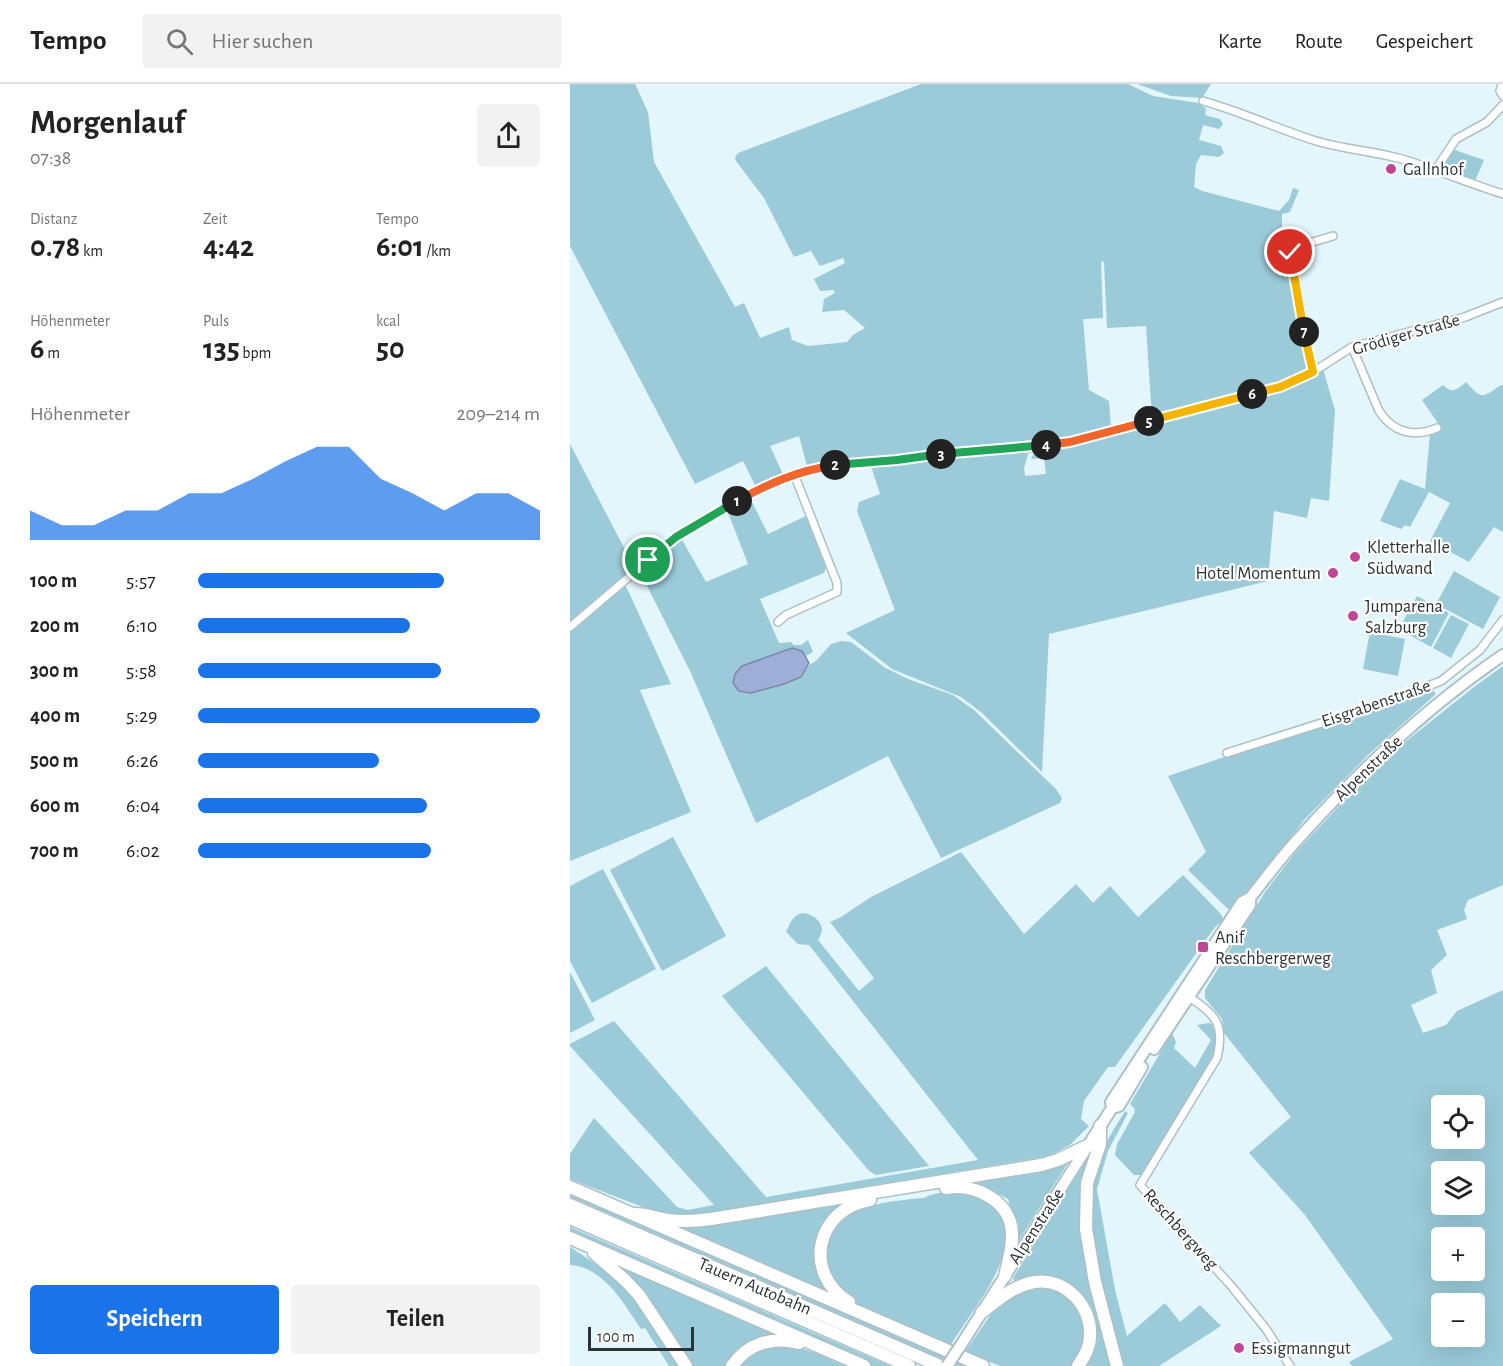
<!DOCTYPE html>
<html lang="de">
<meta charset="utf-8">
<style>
body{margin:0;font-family:"Alegreya Sans",sans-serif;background:#f2f2f2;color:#222;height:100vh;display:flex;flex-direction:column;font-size:22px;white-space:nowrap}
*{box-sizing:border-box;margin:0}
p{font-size:20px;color:#767676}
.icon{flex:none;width:33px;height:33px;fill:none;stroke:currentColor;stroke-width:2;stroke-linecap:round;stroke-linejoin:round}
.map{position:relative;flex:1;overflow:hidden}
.side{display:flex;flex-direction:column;background:#fff;width:570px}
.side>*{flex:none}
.tools{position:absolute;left:861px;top:1011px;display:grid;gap:12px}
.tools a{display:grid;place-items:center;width:54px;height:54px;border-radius:6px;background:#fff;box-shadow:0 6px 24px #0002;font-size:30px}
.scale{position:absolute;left:18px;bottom:15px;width:106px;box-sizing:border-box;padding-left:6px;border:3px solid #2c3336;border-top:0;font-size:16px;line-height:21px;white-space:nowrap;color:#2c3336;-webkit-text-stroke:4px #fff;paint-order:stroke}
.pin{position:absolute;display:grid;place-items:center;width:51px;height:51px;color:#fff;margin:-26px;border:3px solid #fff;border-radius:50%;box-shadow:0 2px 6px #0007}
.km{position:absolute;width:30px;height:30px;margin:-15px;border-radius:50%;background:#222;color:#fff;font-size:16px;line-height:30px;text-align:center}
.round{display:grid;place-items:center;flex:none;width:63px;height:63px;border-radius:6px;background:#f2f2f2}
.headline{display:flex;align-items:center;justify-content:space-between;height:102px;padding:0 30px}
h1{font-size:33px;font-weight:700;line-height:45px}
.metrics{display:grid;grid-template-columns:repeat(3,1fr);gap:9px;height:102px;padding:6px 30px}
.metrics div{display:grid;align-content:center}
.metrics b{font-size:30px;font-weight:700}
.metrics small{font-size:16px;font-weight:400}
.metrics p{font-size:16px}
.chart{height:168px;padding:12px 30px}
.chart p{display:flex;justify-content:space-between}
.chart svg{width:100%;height:108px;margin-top:6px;fill:#1a73e8;opacity:.7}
.action{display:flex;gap:12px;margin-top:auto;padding:12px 30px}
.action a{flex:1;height:69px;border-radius:6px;background:#1a73e8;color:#fff;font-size:24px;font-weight:700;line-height:69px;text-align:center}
.action a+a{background:#f2f2f2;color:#222}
ul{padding:0 30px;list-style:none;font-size:20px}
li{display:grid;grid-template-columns:96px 72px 1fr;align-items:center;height:45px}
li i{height:15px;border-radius:8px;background:#1a73e8}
header{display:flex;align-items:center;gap:36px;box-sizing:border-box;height:84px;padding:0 30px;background:#fff;border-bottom:2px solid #e0e0e0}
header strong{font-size:28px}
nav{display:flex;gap:33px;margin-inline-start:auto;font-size:21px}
.search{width:420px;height:54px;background:#f2f2f2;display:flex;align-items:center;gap:15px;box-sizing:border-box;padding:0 21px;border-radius:6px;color:#767676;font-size:22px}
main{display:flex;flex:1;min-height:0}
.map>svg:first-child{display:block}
</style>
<header>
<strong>Tempo</strong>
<div class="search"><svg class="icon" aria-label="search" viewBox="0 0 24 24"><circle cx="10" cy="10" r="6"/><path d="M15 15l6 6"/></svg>Hier suchen</div>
<nav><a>Karte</a><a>Route</a><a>Gespeichert</a></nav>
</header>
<main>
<section class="side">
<div class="headline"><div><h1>Morgenlauf</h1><p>07:38</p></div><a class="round"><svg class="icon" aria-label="share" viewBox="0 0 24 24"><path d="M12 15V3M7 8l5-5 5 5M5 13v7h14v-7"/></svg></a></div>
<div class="metrics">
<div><p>Distanz</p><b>0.78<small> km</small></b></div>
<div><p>Zeit</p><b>4:42</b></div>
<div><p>Tempo</p><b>6:01<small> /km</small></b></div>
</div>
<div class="metrics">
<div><p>Höhenmeter</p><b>6<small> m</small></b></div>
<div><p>Puls</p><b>135<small> bpm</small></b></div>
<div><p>kcal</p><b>50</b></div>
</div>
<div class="chart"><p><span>Höhenmeter</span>209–214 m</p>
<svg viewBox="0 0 160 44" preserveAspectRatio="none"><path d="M0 44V32L10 38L20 38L30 32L40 32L50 25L60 25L70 19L80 12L90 6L100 6L110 19L120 25L130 32L140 25L150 25L160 32V44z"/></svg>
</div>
<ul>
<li><b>100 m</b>5:57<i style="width:72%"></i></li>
<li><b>200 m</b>6:10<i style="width:62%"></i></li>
<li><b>300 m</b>5:58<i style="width:71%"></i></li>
<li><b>400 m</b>5:29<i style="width:100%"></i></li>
<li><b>500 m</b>6:26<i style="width:53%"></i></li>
<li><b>600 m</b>6:04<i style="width:67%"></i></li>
<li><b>700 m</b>6:02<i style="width:68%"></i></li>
</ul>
<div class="action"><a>Speichern</a><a>Teilen</a></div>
</section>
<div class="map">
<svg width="933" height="1282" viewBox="0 0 933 1282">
<rect width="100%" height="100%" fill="#e2f6fc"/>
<path fill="#9bcad8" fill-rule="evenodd" d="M0,0H65L78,28L84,78L165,223L174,219L190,254L219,243L222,256L238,262L277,258L283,251L295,244L274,226L252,228L254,215L265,209L263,206L250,207L244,195L275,179L273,174L250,182L241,167L224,173L194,114L166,77L165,73L168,69L351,0H558L583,12L628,19L636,25L635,31L650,35L653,40L649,45L633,41L629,56L651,62L654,69L649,73L631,71L626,80L624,103L632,107L709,127L719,116L723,104L729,106L720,128L712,130V142L738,286L709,300L582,334L576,242L537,244L534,178L531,177L533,234L513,235L519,306L539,317L541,344L501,355L466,360L416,362L237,382L229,352L200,362L213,390L186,403L173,377L125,400L0,162Z
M567,0H641L632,14L601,12Z
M882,65L914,76L905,97L880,88L875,84V74Z
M753,285L765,326L759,417L741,414L737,434L704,427L698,497L479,550L472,688L412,629L391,613L322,585L276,549L325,526L287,427L289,418L310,410L301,382L411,368L459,367L454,384L455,392L476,390L474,374L461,375L465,367L507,359L659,320L730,298Z
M896,298C912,316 912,314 931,301H933V448L924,443L899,478L860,457L880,419L859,408L840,443L835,441L831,445L810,437L830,395L855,405L860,350L872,345L852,316L873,301C882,310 887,306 896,298Z
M0,360L64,483L0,539Z
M180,414L198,450L236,432L256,484L254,489L190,515L209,559L221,558L224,561H231L238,556L243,568L236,572L232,567H212L195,574L200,603L214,600L231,593L238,582L247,576L261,560L271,557L281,558L314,583L338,595L383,611L404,626L486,705L492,714L490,719L371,774L318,672L186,739L120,587L69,486L111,454L136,498L178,480L157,426Z
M884,487L930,513L913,545L866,520Z
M54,498L101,600L70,606L121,728L0,777V546Z
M847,512L879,529L861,563L829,545Z
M881,531L899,540L881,574L863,564Z
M800,548L835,555L828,592L793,585Z
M933,582V801L898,816L894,826L897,835L867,846L877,871L861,886L867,909L841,921L853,949L876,941L887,927L933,906V1282H782L779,1278L823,1255L735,1131L679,1069L721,1033L654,949L652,935L635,914V906L695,808L725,769L770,721L830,662L904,603ZM872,1022H904V1054H872ZM872,1088H904V1120H872ZM872,1154H904V1186H872ZM872,1220H904V1252H872Z
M862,605L866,610L799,670L735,735L662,826L657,824L618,786L636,768L598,692L702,657L805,626Z
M103,753L156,852L92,887L40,786Z
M391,768L454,850L506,800L523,819L540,802L568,833L613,791L650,829L654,836L645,843L545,983H538L514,1017L511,1035L519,1042L500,1061L479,1072L118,1132L88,1129L0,1095V1070L24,1034L107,1123L118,1126L144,1121L0,962V960L44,937L196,1113L408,1076L239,861L228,860L216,848C219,842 221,835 227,831C236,825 252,835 252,846C252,849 250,852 248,856L289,907L304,894L260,838L271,833L301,813Z
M33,785L86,885L22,919L0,877V802Z
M196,882L359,1082L306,1091L299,1087L152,912Z
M0,888L25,936L0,949Z
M639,939L642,940C648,956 646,967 640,982L579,1081L572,1091H564L545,1071L547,1060L565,1028L564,1024L560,1020L602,949L606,958L604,964L625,984L641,956L627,941Z
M555,1027L558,1029L538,1067L527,1105L545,1206L557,1252L595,1219L610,1238L630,1221L651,1242L589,1282H555L550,1273C537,1220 511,1138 526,1084C532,1063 544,1045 555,1027Z
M522,1067L513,1116L543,1282H514C526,1267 529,1240 519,1223C515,1216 509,1211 504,1205L445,1198L443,1194Z
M501,1074L446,1161L445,1143L438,1115L416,1103H408L394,1098L441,1093Z
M0,1105L407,1282H388L0,1113Z
M389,1108C397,1110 409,1111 416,1115C471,1149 401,1226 381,1261C360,1252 339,1243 318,1234C304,1228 288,1222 277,1212C264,1201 256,1186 255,1168C254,1122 320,1117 353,1114C361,1112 353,1113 361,1111C370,1108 380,1108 389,1108Z
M285,1116C235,1141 251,1159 260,1206L257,1209L109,1144L110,1142Z
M0,1143L320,1282H301L24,1162L0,1150Z
M0,1163C18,1175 37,1186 52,1202C75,1224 91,1255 108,1282H99L75,1244L71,1245C54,1220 34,1183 0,1181Z
M34,1173L207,1249L205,1252C185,1251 163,1264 155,1282H122Z
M476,1202L500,1213L516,1237V1257L509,1273L502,1282H430L395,1268L426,1223L454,1205Z
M195,1261C229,1260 245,1268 275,1282H167L176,1271Z"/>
<path fill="#9faed6" stroke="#7c89a6" stroke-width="1.5" d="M222,564L232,567L239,579L231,593L214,600L181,609L169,607L163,599L165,590L172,582Z"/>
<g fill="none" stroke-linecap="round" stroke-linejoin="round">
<g stroke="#adc0c6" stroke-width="10">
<path id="street" d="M932,0L930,7L933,12
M633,17C672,28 708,45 746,57C773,65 801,67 828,74C864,84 897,99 933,110
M866,85L886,55L917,38L933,21
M782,263L809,327C823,348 843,354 867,344
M743,288L720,168L722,164L763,152
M208,538L216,531L267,508V499L224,390
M0,543L106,453L179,410L224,390L269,381L327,376L405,366L460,364L500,358L710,303L743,288L782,263L895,233L933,218
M657,669L811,620L871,597L910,566L933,536
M619,913C646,930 655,941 647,974L570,1101L663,1204L696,1245L720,1282"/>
</g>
<g stroke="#adc0c6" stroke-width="14">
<path id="primary" d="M584,965L680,821V814
M542,1024L549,1022L572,983
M391,1261L542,1024L541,1018L672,818L680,814C696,794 711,773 729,754C790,686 857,623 933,571"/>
</g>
<g stroke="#adc0c6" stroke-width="15">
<path id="highway" d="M530,1042V1060L517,1099L516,1145L525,1198L547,1282
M0,1103L413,1282
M376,1104C405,1099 441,1117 442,1149C443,1163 438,1178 435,1192
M0,1121L370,1282
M65,1130C77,1130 86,1134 98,1136C112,1138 127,1137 141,1135L471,1081L488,1076L519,1061
M0,1134L339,1282
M0,1154L294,1282
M24,1169L55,1196L69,1211L116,1282
M279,1218C232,1189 246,1125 300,1116
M412,1228C429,1215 443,1202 464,1198C495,1193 522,1222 520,1252C520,1264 514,1273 508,1282
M162,1282C178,1259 203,1252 229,1259"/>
</g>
<use href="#street" stroke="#fff" stroke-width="7"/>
<use href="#primary" stroke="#fff" stroke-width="10"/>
<use href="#highway" stroke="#fff" stroke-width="12"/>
<g stroke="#adc0c6" stroke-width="14" stroke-linecap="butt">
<path id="primary-bridge" d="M377,1282L391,1261"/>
</g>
<use href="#primary-bridge" stroke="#fff" stroke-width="10"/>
</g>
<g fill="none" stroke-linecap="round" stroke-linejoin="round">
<g stroke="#fff" stroke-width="12">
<path id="split-1" d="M78,476L106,453L167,417"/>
</g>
<g stroke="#fff" stroke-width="12">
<path id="split-2" d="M167,417C200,399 227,387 265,381"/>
</g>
<g stroke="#fff" stroke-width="12">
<path id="split-3" d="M265,381L327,376L371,370"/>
</g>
<g stroke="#fff" stroke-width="12">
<path id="split-4" d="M371,370L476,361"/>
</g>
<g stroke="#fff" stroke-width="12">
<path id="split-5" d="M476,361L500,358L579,337"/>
</g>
<g stroke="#fff" stroke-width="12">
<path id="split-6" d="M579,337L682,310"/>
</g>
<g stroke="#fff" stroke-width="12">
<path id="split-7" d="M682,310L710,303L743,288L734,248"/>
</g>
<g stroke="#fff" stroke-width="12">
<path id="split-8" d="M720,168L734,248"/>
</g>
<use href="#split-1" stroke="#22a559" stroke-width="8"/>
<use href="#split-2" stroke="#f0652b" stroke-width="8"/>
<use href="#split-3" stroke="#22a559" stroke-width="8"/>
<use href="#split-4" stroke="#22a559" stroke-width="8"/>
<use href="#split-5" stroke="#f0652b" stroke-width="8"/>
<use href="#split-6" stroke="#f5b400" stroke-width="8"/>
<use href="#split-7" stroke="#f5b400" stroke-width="8"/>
<use href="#split-8" stroke="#f5b400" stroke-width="8"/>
</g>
<g fill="#c24697" stroke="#fff" stroke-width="2">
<circle cx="821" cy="85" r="6"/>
<circle cx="785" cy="473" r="6"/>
<circle cx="763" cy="489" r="6"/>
<circle cx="783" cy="532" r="6"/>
<rect x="627" y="857" width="12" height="12" rx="3"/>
<circle cx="669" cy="1264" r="6"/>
</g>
<g text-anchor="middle" stroke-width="4.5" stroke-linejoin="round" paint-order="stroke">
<g font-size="18" fill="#2c3336" stroke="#fff" text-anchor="start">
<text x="833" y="91">Gallnhof</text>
<text x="797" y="469">Kletterhalle<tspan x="797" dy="21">Südwand</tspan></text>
<text x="751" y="495" text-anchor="end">Hotel Momentum</text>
<text x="795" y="528">Jumparena<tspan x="795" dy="21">Salzburg</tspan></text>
<text x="645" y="859">Anif<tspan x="645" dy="21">Reschbergerweg</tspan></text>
<text x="681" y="1270">Essigmanngut</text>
</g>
<g font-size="18" fill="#2c3336" stroke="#fff">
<text transform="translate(836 250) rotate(-16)" y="6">Grödiger Straße</text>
<text transform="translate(806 619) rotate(-19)" y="6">Eisgrabenstraße</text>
<text transform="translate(798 684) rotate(-44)" y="6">Alpenstraße</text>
<text transform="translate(466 1142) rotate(-57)" y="6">Alpenstraße</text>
<text transform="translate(611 1145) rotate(48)" y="6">Reschbergweg</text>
<text transform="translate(185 1202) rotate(23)" y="6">Tauern Autobahn</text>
</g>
</g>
</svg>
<div class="tools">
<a><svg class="icon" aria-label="locate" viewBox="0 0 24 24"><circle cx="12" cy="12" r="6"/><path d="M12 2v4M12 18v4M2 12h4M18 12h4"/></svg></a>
<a><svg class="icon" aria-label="layers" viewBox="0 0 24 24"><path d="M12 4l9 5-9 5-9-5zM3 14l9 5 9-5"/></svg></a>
<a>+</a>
<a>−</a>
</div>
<div class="scale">100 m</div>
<div class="pin" style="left:78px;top:476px;background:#1e9e55"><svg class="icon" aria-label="arrive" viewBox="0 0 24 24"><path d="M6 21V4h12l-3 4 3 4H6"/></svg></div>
<div class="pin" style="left:720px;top:168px;background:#d93025"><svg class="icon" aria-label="check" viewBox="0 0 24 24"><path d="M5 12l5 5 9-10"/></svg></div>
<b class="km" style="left:167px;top:417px">1</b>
<b class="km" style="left:265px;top:381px">2</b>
<b class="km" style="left:371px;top:370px">3</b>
<b class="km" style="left:476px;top:361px">4</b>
<b class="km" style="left:579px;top:337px">5</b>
<b class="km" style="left:682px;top:310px">6</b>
<b class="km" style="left:734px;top:248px">7</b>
</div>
</main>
